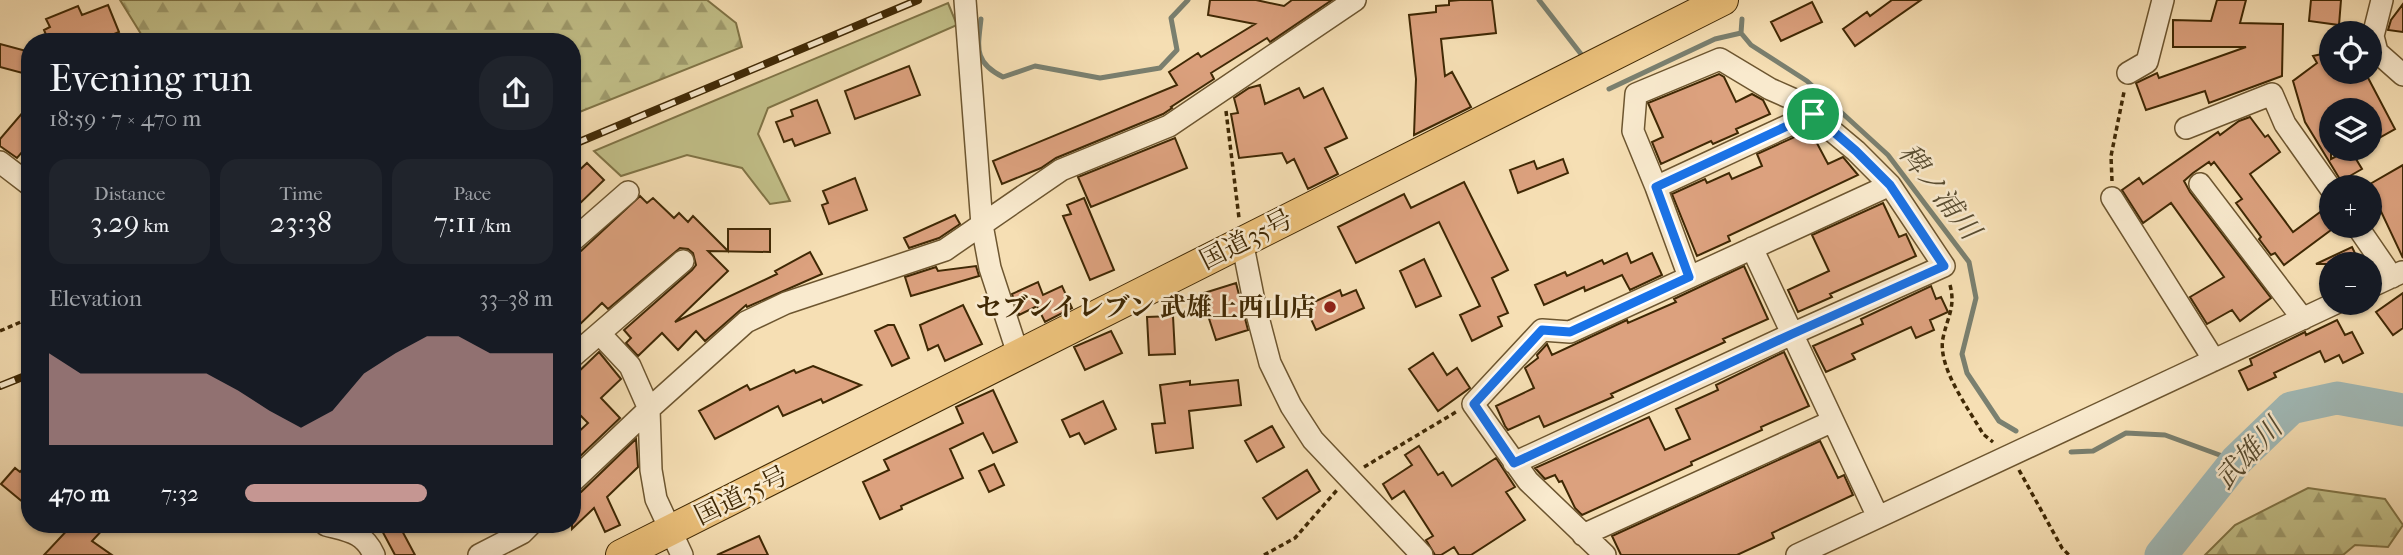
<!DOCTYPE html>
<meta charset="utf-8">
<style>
body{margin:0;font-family:"IM FELL French Canon","Noto Serif JP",serif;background:#20242c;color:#f1f3f6;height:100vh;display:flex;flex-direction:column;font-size:26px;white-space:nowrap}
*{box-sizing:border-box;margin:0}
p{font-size:23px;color:#9ea1a6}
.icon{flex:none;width:38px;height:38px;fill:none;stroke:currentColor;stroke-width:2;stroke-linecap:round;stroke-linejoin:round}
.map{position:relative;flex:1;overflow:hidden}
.sheet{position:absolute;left:21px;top:33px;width:560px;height:500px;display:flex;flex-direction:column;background:#171b24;border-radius:28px;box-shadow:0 2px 5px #0004}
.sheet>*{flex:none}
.tools{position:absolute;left:2319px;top:21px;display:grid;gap:14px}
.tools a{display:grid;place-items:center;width:63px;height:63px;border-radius:50%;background:#171b24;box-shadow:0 2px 5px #0004;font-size:35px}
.pin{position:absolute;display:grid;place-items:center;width:60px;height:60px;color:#fff;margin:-30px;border:4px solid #fff;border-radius:50%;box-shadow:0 2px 7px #0007}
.round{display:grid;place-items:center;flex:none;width:74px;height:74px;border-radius:28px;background:#20242c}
.summary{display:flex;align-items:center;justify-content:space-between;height:119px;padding:0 28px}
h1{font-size:38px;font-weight:600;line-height:52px}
.stats{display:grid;grid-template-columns:repeat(3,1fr);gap:10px;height:119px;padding:7px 28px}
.stats div{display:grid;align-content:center;border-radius:18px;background:#20242c;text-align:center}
.stats b{font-size:30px;font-weight:600}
.stats small{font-size:19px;font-weight:400}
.stats p{font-size:19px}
.chart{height:196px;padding:14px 28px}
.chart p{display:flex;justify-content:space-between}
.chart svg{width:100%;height:126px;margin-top:7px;fill:#c59692;opacity:.7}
ul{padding:0 28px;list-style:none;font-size:23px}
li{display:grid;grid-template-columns:112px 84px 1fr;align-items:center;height:52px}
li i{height:18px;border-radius:9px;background:#c59692}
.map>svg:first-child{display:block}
</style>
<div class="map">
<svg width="2403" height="555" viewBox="0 0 2403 555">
<defs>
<pattern id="forest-firs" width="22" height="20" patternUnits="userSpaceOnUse" patternTransform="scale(1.75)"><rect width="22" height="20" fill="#c2c089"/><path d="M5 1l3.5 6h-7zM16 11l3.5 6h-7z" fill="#9f9c6e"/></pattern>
</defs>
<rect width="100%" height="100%" fill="#f6dfb4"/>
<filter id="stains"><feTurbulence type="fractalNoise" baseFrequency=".00286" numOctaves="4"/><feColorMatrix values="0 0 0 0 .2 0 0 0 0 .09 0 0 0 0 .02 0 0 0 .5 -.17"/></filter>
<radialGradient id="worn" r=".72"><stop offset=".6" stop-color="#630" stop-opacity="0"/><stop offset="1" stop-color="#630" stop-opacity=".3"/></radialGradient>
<path fill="#c2c089" stroke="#807446" stroke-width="2" d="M948,3L957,25L768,108L758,134L790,201L770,204L742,168L687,155L621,176L594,151Z"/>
<path fill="url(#forest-firs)" stroke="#807446" stroke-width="2" d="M120,0H707L736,23L742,47L572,115V42H146Z
M2308,488L2385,499L2403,525L2388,547L2355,545L2343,555H2205L2235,525Z"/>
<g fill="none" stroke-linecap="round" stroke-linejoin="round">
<path stroke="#7a8070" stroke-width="5" d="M1539,0L1581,54
M981,19C978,47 973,62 1003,77L1035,66L1100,78L1160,68L1177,50L1171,18L1188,0
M1742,19L1741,33L1751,45L1807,81L1888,155L1969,262L1976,298L1962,354L1967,373L1999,421L2016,431
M1609,89L1715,39L1741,33
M2071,452L2093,451L2126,433L2165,435L2236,461"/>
<path stroke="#a1bab8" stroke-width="33" d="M2161,555L2236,461L2291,408L2337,398L2403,410"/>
</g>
<path fill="#dca17e" stroke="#3f2804" stroke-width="2" d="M1210,0H1256L1284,6L1292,0H1332L1270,42L1267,38L1211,73L1214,79L1171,107L1172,108L1163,114L1056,158L1041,168L1002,184L993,161L1177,85L1169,72L1198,53L1201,57L1255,24L1208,15Z
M1460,0H1492L1496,33L1441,39L1445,76L1452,72L1471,107L1414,135L1416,79L1409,15L1436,12V6L1449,5V1Z
M1892,0H1921L1855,46L1843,29L1867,12L1870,16Z
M2217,0H2246L2240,23L2283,24L2282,76L2209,103L2205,91L2146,110L2136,83L2157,73L2159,78L2246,47H2173V20L2211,21Z
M2311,0H2341L2339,25L2309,21Z
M1812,2L1822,22L1781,41L1771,22Z
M2403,4V32L2388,30L2391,20Z
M108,5L119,32L95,42H49L44,30L50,27L46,19L78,6L82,15Z
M0,44L30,52V75L0,67Z
M2331,52V72H2365L2395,129L2370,143V110H2331V159L2350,149L2362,169L2341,181L2305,122L2293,81L2317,63L2313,56Z
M909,66L920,95L855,119L845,91Z
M1719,74L1724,77L1736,102L1752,94L1763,100L1770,114L1736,129L1738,133L1713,144L1711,141L1661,164L1652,142L1663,137L1648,103Z
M1260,85L1265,104L1299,88L1304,98L1323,88L1347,138L1325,148L1338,174L1308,189L1294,159L1287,163L1282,153L1239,158L1231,114L1238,113L1234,98L1249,88Z
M817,100L830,133L795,146L792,139L784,142L776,122L793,116L791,110Z
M30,104V143L17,158L0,146V139Z
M2250,117L2265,137L2268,135L2280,152L2250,174L2255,181L2293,232L2331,204V230L2284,265L2275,253L2271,255L2259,239L2261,237L2236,203L2242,199L2214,162L2211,165L2209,162L2193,173L2184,181L2190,192L2271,298L2240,321L2232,310L2207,324L2190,297L2224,277L2171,203L2143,223L2122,190L2139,178L2143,184L2218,132L2220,135L2239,121Z
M1810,130L1828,164L1843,157L1858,175L1728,236L1730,241L1697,256L1672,194L1705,179L1707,183L1729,173L1732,179L1762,166L1757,154Z
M1175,138L1187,168L1091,207L1078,177Z
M1563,159L1568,173L1518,193L1510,170L1534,161L1537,169Z
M587,163L604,180L572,211V177Z
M2403,165V258L2378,205L2370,209V184Z
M855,178L867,210L829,224L822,205L828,203L823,191Z
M1464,182L1508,270L1492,278L1508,313L1498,317L1502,326L1472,341L1460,315L1480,306L1439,222L1356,263L1338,227L1404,194L1411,208Z
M640,196L647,203L653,198L674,218L679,213L688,222L693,216L728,251V229H770V252L708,251L728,271L675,322L777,274L775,271L810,252L822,274L747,307L746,305L705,341L696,331L678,350L662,333L638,356L626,343L631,338L624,330L692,270L696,265L693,253L688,249L680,248L608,309L602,303L572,332V256L581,251Z
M1084,198L1114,270L1090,280L1063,216L1071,214L1067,205Z
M1883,203L1899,237L1906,234L1916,256L1830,294L1832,297L1798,312L1788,290L1829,271L1812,235Z
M955,215L960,224L939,238L909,248L904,238Z
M2352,247L2360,264H2316Z
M1627,253L1631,263L1652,253L1662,275L1630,290L1622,275L1585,291L1584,287L1544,305L1535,285L1565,272L1567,276L1602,260L1604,264Z
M1424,259L1441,296L1416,307L1400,271Z
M976,266L979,276L911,296L905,277L936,267L938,271Z
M1744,266L1768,319L1723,339L1725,342L1611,394L1613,397L1544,427L1539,416L1508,430L1505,426L1496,406L1534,388L1525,368L1538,358L1537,355L1547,344L1552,355L1627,320L1628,323L1676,302L1674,299Z
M1038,282L1043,295L1062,286L1072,308L1045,322L1037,306L1019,315L1012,294Z
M1236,283L1248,330L1216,340L1201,294Z
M1931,286L1936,299L1941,297L1948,312L1930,320L1934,330L1916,338L1911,327L1852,354L1855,359L1826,372L1813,346L1863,324L1861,319Z
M1340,290L1342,296L1356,290L1364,308L1316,330L1305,306Z
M2403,293V328L2393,335L2376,312Z
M963,305L982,344L945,361L938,345L928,350L920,325Z
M1173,316L1175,354L1149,355L1147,317Z
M2337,320L2345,335L2352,332L2363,353L2343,363L2339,355L2325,362L2320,351L2274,373L2276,377L2248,390L2239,371L2252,365L2250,359L2305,332L2306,335Z
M888,325H894L909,358L892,366L875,331Z
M1111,331L1122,353L1085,370L1074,347Z
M599,352L621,379L601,398L620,418L572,464V438L588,423L572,407V378Z
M1784,352L1809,406L1761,427L1762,430L1691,462L1692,465L1582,515L1575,508L1562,481L1559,482L1555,475L1545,479L1535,468L1649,417L1665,450L1690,439L1676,409L1718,390L1716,385Z
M1433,353L1447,375L1457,368L1470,388L1438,411L1409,369Z
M813,366L861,385L823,403L821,399L783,416L778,406L715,439L699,411L747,385L750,390L794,370L796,373Z
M1238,380L1241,405L1189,411L1193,448L1156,453L1152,424L1165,423L1160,385L1190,381V385Z
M993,390L1017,442L993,453L983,433L950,449L963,478L901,506L902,509L880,519L863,482L889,470L884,460L963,423L956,407Z
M1103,401L1116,429L1085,444L1079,433L1070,437L1062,420Z
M1272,426L1284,447L1257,462L1245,441Z
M636,439L638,467L607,497L620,525L605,532L594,508L572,529V495L581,492Z
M1820,441L1838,478L1844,475L1853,495L1772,533L1774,538L1737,555H1621L1612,536Z
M1419,446L1438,475L1443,472L1452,486L1496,458L1515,487L1506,492L1525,520L1471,555H1459L1454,547L1441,555H1435L1426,540L1433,536L1404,491L1392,499L1383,484L1412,465L1405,455Z
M30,461V508L1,484L15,468L20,472Z
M994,464L1004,485L989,492L979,471Z
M1307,470L1320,491L1277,519L1263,498Z
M72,525H107L92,541L112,555H44Z
M379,525H399L415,555H395Z
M759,536L768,555H717Z"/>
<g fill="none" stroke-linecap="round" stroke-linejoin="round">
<g stroke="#6d5630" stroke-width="24">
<path id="minor" d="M965,0L982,225L990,268L1019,357
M2382,0L2373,36L2377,52L2403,75
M2128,73L2147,62L2163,0
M2186,128L2272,94L2285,124L2331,189
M0,162L30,185
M2200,184L2303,319
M2112,198L2214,360
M2357,226L2392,277
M572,241L628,192
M1242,241L1255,306L1270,363L1291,406L1313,440L1422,555
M1752,248L1878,517
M1689,277L1656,187L1813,114
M2370,287L2402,272
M600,334L630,366L649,409L651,470L656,499L682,555
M572,357L683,261
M1514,463L1792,334L1944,266L1890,185L1856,151L1795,100L1770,89L1720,59L1636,94L1633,131L1656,187
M572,482L649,409L746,322L786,303L945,250L1061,170L1169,126L1355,0
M326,525C348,531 364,532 374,555
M1583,535L1833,421
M479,555L522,533L530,525
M1605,555L1528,481L1473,404L1542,330L1570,332L1890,185
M1797,555L2336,303"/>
</g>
<g stroke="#3f2804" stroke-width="32">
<path id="highway" d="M621,555C989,372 1355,183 1723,0"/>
</g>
<path stroke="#3f2804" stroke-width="3.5" stroke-dasharray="5 3.5" stroke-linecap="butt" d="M1226,111L1239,218
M2112,181L2111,156L2124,92
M1950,285C1956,307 1947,318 1943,338C1937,367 1969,409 1983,434L1993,442
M0,331L30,318
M1364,467L1456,412
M2019,470L2062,548L2069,555
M1264,555L1295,538L1337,490"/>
<use href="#minor" stroke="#f9eace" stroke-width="21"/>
<use href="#highway" stroke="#ebc07a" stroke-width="30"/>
<g stroke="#3f2804" stroke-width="8">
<path id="rail" d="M572,145L918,0
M0,386L30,374"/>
</g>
<use href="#rail" stroke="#f9eace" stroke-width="5" stroke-dasharray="16" stroke-linecap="butt"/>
</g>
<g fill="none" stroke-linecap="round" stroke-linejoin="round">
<g stroke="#fff" stroke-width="14">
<path id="route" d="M1813,114L1856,151L1890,185L1944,266L1792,334L1514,463L1474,404L1542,330L1570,332L1689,277L1656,187Z"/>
</g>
<use href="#route" stroke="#1a73e8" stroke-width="9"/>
</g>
<circle fill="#8f2418" stroke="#f9eace" stroke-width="2.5" cx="1330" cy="307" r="7"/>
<g text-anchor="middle" stroke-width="5" stroke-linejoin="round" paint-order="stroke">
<g font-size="26" fill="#3f2804" stroke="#f9eace">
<text transform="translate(1246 239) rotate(-27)" y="9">国道35号</text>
<text transform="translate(741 495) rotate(-26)" y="9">国道35号</text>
</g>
<g font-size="26" font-weight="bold" fill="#3f2804" stroke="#f9eace" text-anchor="end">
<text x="1316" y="316">セブンイレブン 武雄上西山店</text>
</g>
<g font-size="28" font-style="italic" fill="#584c31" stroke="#f9eace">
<text transform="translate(1940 191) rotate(52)" y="10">稗ノ浦川</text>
<text transform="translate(2248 453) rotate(-47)" y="10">武雄川</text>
</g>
</g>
<rect width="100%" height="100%" filter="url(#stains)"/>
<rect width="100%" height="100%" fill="url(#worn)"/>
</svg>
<div class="tools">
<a><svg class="icon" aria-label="locate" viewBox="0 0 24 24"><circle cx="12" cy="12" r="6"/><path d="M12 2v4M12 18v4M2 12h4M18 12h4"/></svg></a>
<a><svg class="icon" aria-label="layers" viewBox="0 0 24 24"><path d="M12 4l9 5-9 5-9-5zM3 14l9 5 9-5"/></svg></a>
<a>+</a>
<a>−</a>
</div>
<div class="pin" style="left:1813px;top:114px;background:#1e9e55"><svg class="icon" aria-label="arrive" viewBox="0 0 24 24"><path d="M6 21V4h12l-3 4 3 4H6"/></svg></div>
<section class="sheet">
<div class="summary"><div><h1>Evening run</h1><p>18:59 · 7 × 470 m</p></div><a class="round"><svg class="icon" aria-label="share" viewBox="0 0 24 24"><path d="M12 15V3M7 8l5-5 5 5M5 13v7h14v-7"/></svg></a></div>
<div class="stats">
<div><p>Distance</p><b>3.29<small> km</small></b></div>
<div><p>Time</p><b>23:38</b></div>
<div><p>Pace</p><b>7:11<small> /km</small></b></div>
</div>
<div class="chart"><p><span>Elevation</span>33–38 m</p>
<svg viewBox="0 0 160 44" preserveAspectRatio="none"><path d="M0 44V12L10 19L20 19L30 19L40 19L50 19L60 25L70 32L80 38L90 32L100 19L110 12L120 6L130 6L140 12L150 12L160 12V44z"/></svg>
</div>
<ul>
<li><b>470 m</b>7:32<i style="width:59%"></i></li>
</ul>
</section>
</div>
